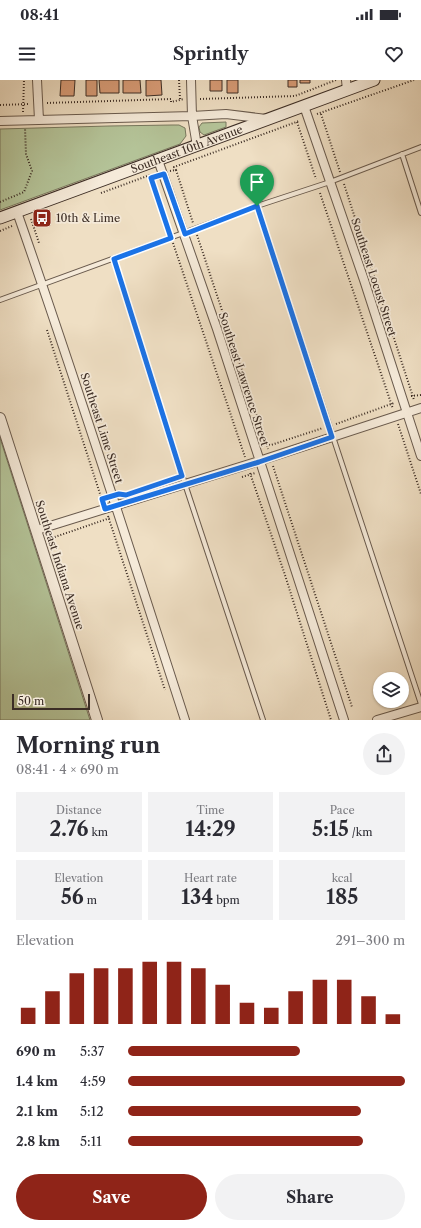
<!DOCTYPE html>
<meta charset="utf-8">
<style>
body{margin:0;font-family:"Libre Caslon Text",serif;background:#f2f2f3;color:#2b2b33;height:100vh;display:flex;flex-direction:column;font-size:15px;white-space:nowrap}
*{box-sizing:border-box;margin:0}
p{font-size:13px;color:#7c7c81}
.icon{flex:none;width:22px;height:22px;fill:none;stroke:currentColor;stroke-width:2;stroke-linecap:round;stroke-linejoin:round}
.map{position:relative;height:640px;overflow:hidden}
.drawer{display:flex;flex-direction:column;background:#fff;flex:1}
.drawer>*{flex:none}
.buttons{position:absolute;left:373px;top:592px;display:grid;gap:8px}
.buttons a{display:grid;place-items:center;width:36px;height:36px;border-radius:50%;background:#fff;box-shadow:0 1px 3px #0004;font-size:20px}
.scale{position:absolute;left:12px;bottom:10px;width:78px;box-sizing:border-box;padding-left:4px;border:2px solid #3c2d25;border-top:0;font-size:11px;line-height:14px;white-space:nowrap;color:#3c2d25;-webkit-text-stroke:3px #f5ead9;paint-order:stroke}
.pin{position:absolute;display:grid;place-items:center;width:34px;height:34px;color:#fff;margin:-41px -17px;border-radius:50% 50% 50% 0;rotate:-45deg;box-shadow:0 0 4px #0007}
.pin .icon{rotate:45deg}
.round{display:grid;place-items:center;flex:none;width:42px;height:42px;border-radius:21px;background:#f2f2f3}
.summary{display:flex;align-items:center;justify-content:space-between;height:68px;padding:0 16px}
h1{font-size:22px;font-weight:700;line-height:30px}
.stats{display:grid;grid-template-columns:repeat(3,1fr);gap:6px;height:68px;padding:4px 16px}
.stats div{display:grid;align-content:center;border-radius:0px;background:#f2f2f3;text-align:center}
.stats b{font-size:20px;font-weight:700}
.stats small{font-size:11px;font-weight:400}
.stats p{font-size:11px}
.chart{height:112px;padding:8px 16px}
.chart p{display:flex;justify-content:space-between}
.chart svg{width:100%;height:72px;margin-top:4px;stroke:#8f2418;stroke-width:6}
.primary-button{display:flex;gap:8px;margin-top:auto;padding:8px 16px}
.primary-button a{flex:1;height:46px;border-radius:24px;background:#8f2418;color:#fff;font-size:16px;font-weight:700;line-height:46px;text-align:center}
.primary-button a+a{background:#f2f2f3;color:#2b2b33}
ul{padding:0 16px;list-style:none;font-size:13px}
li{display:grid;grid-template-columns:64px 48px 1fr;align-items:center;height:30px}
li i{height:10px;border-radius:5px;background:#8f2418}
.status{display:flex;justify-content:space-between;align-items:center;height:28px;padding:0 20px;background:#fff;direction:ltr}
.status svg{height:11px;fill:currentColor}
header{display:flex;justify-content:space-between;align-items:center;height:52px;padding:0 16px;background:#fff;font-size:18px;font-weight:700}
.map>svg:first-child{display:block}
</style>
<div class="status"><b>08:41</b><svg viewBox="0 0 49 12"><path d="M0 12V9h3v3zM5 12V6h3v6zM10 12V3h3v9zM15 12V0h3v12zM26 1h20v11H26zM47 4h2v5h-2z"/></svg></div>
<header><svg class="icon" aria-label="menu" viewBox="0 0 24 24"><path d="M4 6h16M4 12h16M4 18h16"/></svg>Sprintly<svg class="icon" aria-label="heart" viewBox="0 0 24 24"><path d="M12 20l-8-8c-3-5 5-10 8-4 3-6 11-1 8 4z"/></svg></header>
<div class="map">
<svg width="421" height="640" viewBox="0 0 421 640">
<rect width="100%" height="100%" fill="#efdfc4"/>
<filter id="stains"><feTurbulence type="fractalNoise" baseFrequency=".005" numOctaves="4"/><feColorMatrix values="0 0 0 0 .2 0 0 0 0 .09 0 0 0 0 .02 0 0 0 .5 -.17"/></filter>
<radialGradient id="worn" r=".72"><stop offset=".6" stop-color="#630" stop-opacity="0"/><stop offset="1" stop-color="#630" stop-opacity=".3"/></radialGradient>
<path fill="#b4c398" stroke="#78785e" d="M226,42V47L204,55L200,52L199,47L202,43Z
M172,45H179L185,48L186,56L180,64L0,130V49L109,46Z
M0,358L90,640H0Z"/>
<path fill="#d99c77" stroke="#3c2d25" d="M61,0H75L74,16H60Z
M86,0H97V16H86Z
M99,0H119V13H100Z
M123,0H140L141,13H123Z
M146,0H161L162,15L146,16Z
M210,0H222V11H210Z
M227,0H238V13H227Z
M288,0H297V7H288Z
M300,0H310V3H300Z"/>
<g fill="none" stroke-linecap="round" stroke-linejoin="round">
<g stroke="#695a4d" stroke-width="6">
<path id="service" d="M421,67L330,102L257,126L421,624
M402,74L421,133
M114,179L185,404L263,640
M0,220L257,126"/>
</g>
<g stroke="#695a4d" stroke-width="10">
<path id="minor" d="M37,0L39,40
M191,0L192,36L197,66
M346,0L347,10
M304,26L364,200L421,376
M0,41L192,36L226,34L267,39
M158,80L217,249L344,640
M17,132C76,300 130,470 185,640
M37,450L259,381L421,328
M377,640L421,627"/>
</g>
<g stroke="#695a4d" stroke-width="12">
<path id="tertiary" d="M0,338L97,640"/>
</g>
<g stroke="#3c2d25" stroke-width="13">
<g id="secondary">
<path id="s1" d="M0,138L374,0"/>
</g>
</g>
<path stroke="#3c2d25" stroke-width="2" stroke-dasharray="1 2" stroke-linecap="butt" d="M179,0L180,19
M200,19L295,16L336,0
M47,23L171,19V22L184,19
M0,25L29,24
M23,32L24,0
M317,34L414,0
M321,34L340,92
M297,42L316,99
M176,90L193,143
M170,91L176,90L174,87L299,41
M151,98L169,151
M344,104L414,320
M101,113L150,95L151,98
M320,113L393,329
M0,122L24,112L32,91L26,74L25,48
M31,139L39,163
M0,151L12,146
M197,155L268,369
M173,163L245,377
M47,250L102,420
M411,316L421,315
M336,344L394,323
M398,344L421,414
M266,364L271,365L323,348
M273,386L352,627
M250,393L284,492L331,640
M242,397L255,393
M108,436L165,610
M49,459L110,438"/>
<use href="#service" stroke="#f5ead9" stroke-width="4"/>
<use href="#minor" stroke="#f5ead9" stroke-width="8"/>
<use href="#tertiary" stroke="#f5ead9" stroke-width="10"/>
<use href="#secondary" stroke="#f5ead9" stroke-width="11"/>
</g>
<g fill="none" stroke-linecap="round" stroke-linejoin="round">
<g stroke="#fff" stroke-width="8">
<path id="route" d="M164,94L185,154L257,126L332,357L259,382L105,429L102,419L119,414L126,415L182,396L114,179L171,158L151,98Z"/>
</g>
<use href="#route" stroke="#1a73e8" stroke-width="5"/>
</g>
<defs>
<g id="bus-square" transform="scale(1)"><rect x="-9" y="-9" width="18" height="18" rx="4" fill="#8f2418" stroke="#f5ead9"/><path d="M-5-6H5V4H4V6H2V4H-2V6H-4V4H-5ZM-3.5-4V0h7V-4ZM-3.5 1.2v1.5H-2V1.2ZM2 1.2v1.5H3.5V1.2Z" fill="#fff"/></g>
</defs>
<g fill-rule="evenodd">
<use href="#bus-square" x="42" y="138"/>
</g>
<g text-anchor="middle" stroke-width="3.5" stroke-linejoin="round" paint-order="stroke">
<g font-size="11" fill="#3c2d25" stroke="#f5ead9">
<text dy="4" stroke="none"><textPath href="#s1" startOffset="199">Southeast 10th Avenue</textPath></text>
<text transform="translate(374 197) rotate(72)" y="4">Southeast Locust Street</text>
<text transform="translate(244 299) rotate(72)" y="4">Southeast Lawrence Street</text>
<text transform="translate(102 348) rotate(72)" y="4">Southeast Lime Street</text>
<text transform="translate(60 485) rotate(72)" y="4">Southeast Indiana Avenue</text>
</g>
<g font-size="11" fill="#3c2d25" stroke="#f5ead9" text-anchor="start">
<text x="56" y="142">10th &amp; Lime</text>
</g>
</g>
<rect width="100%" height="100%" filter="url(#stains)"/>
<rect width="100%" height="100%" fill="url(#worn)"/>
</svg>
<div class="buttons">
<a><svg class="icon" aria-label="layers" viewBox="0 0 24 24"><path d="M12 4l9 5-9 5-9-5zM3 14l9 5 9-5"/></svg></a>
</div>
<div class="scale">50 m</div>
<div class="pin" style="left:257px;top:126px;background:#1e9e55"><svg class="icon" aria-label="arrive" viewBox="0 0 24 24"><path d="M6 21V4h12l-3 4 3 4H6"/></svg></div>
</div>
<section class="drawer">
<div class="summary"><div><h1>Morning run</h1><p>08:41 · 4 × 690 m</p></div><a class="round"><svg class="icon" aria-label="share" viewBox="0 0 24 24"><path d="M12 15V3M7 8l5-5 5 5M5 13v7h14v-7"/></svg></a></div>
<div class="stats">
<div><p>Distance</p><b>2.76<small> km</small></b></div>
<div><p>Time</p><b>14:29</b></div>
<div><p>Pace</p><b>5:15<small> /km</small></b></div>
</div>
<div class="stats">
<div><p>Elevation</p><b>56<small> m</small></b></div>
<div><p>Heart rate</p><b>134<small> bpm</small></b></div>
<div><p>kcal</p><b>185</b></div>
</div>
<div class="chart"><p><span>Elevation</span>291–300 m</p>
<svg viewBox="0 0 160 44" preserveAspectRatio="none"><path d="M5 44V34M15 44V24M25 44V13M35 44V10M45 44V10M55 44V6M65 44V6M75 44V10M85 44V20M95 44V31M105 44V34M115 44V24M125 44V17M135 44V17M145 44V27M155 44V38"/></svg>
</div>
<ul>
<li><b>690 m</b>5:37<i style="width:62%"></i></li>
<li><b>1.4 km</b>4:59<i style="width:100%"></i></li>
<li><b>2.1 km</b>5:12<i style="width:84%"></i></li>
<li><b>2.8 km</b>5:11<i style="width:85%"></i></li>
</ul>
<div class="primary-button"><a>Save</a><a>Share</a></div>
</section>
